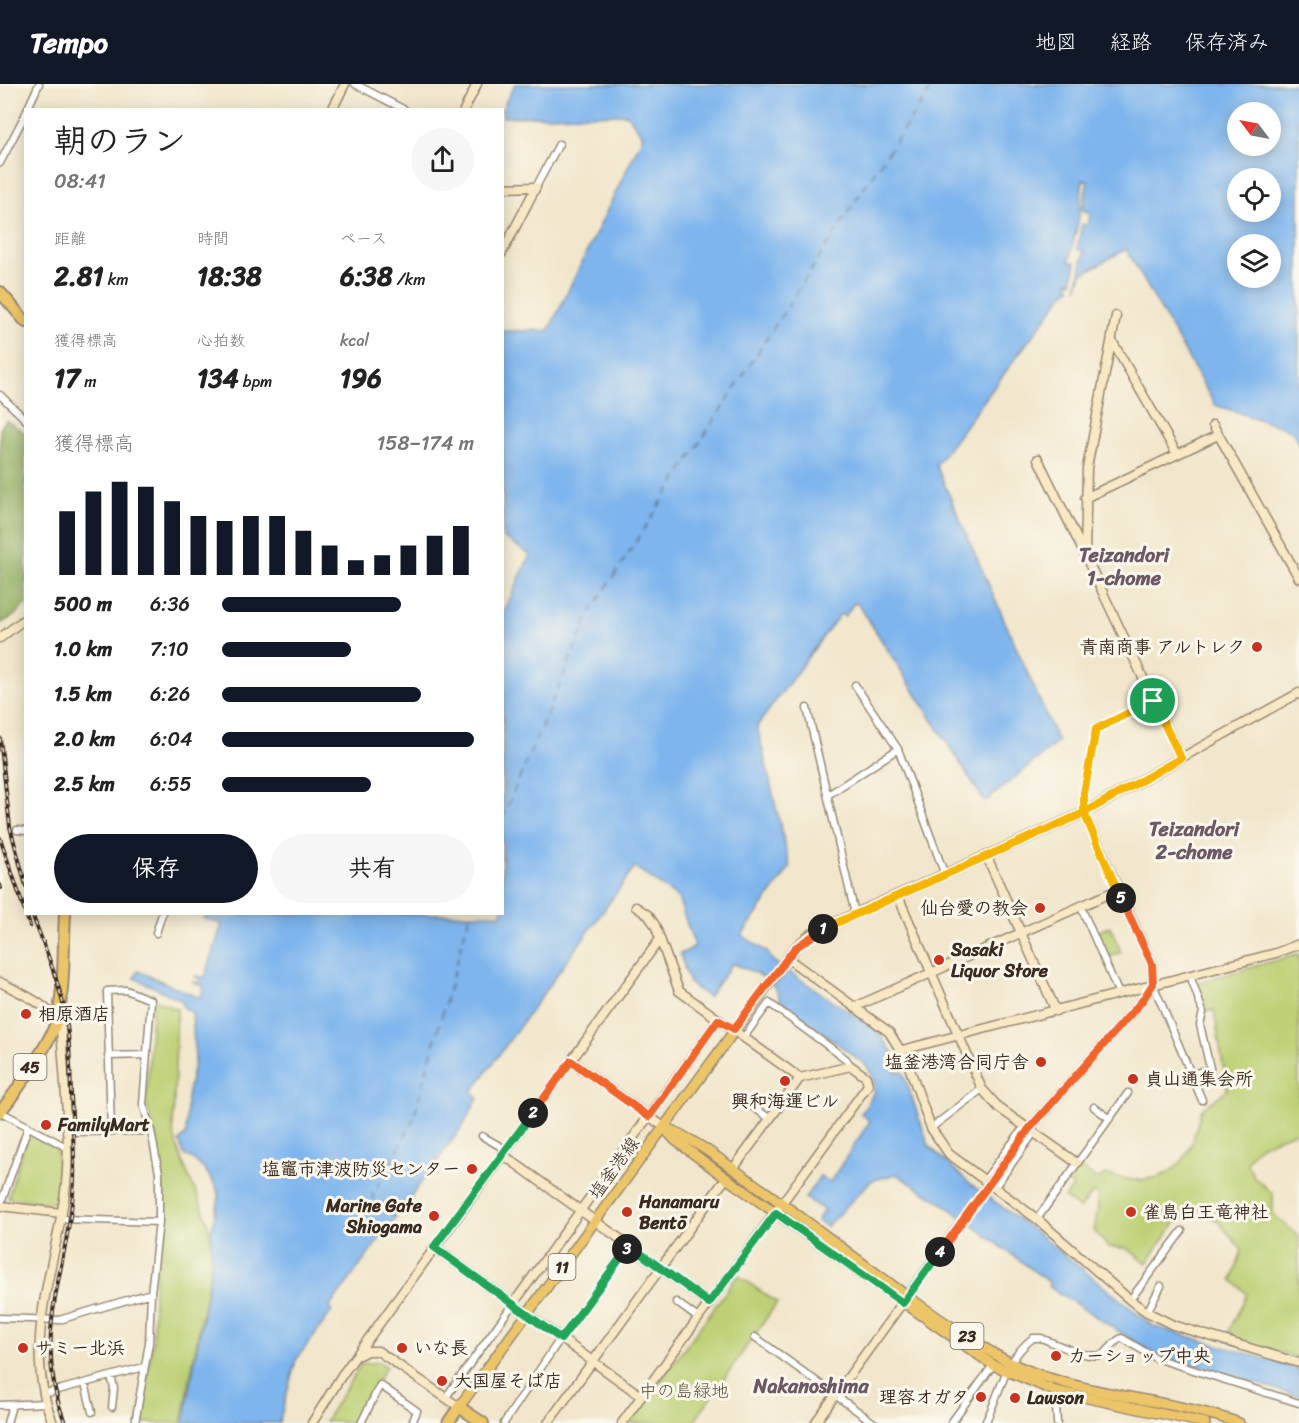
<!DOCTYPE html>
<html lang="ja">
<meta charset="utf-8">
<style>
body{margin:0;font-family:Sriracha,"Klee One",sans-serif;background:#f6f6f6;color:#222;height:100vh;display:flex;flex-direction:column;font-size:22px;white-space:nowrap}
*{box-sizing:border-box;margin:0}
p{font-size:20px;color:#767676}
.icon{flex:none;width:33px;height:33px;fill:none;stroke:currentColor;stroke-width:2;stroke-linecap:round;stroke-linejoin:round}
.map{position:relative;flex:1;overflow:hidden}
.side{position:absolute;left:24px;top:24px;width:480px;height:807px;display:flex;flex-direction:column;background:#fff;border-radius:0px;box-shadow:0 3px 15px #0003}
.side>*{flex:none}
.needle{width:39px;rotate:302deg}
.controls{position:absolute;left:1227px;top:18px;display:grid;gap:12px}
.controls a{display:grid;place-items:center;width:54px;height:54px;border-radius:50%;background:#fff;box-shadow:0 3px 15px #0003;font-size:30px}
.pin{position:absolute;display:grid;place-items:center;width:51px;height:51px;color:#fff;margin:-26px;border:3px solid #fff;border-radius:50%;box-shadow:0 2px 6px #0007}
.km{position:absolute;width:30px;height:30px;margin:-15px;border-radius:50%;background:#222;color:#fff;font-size:16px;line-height:30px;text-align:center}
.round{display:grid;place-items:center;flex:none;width:63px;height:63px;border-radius:32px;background:#f6f6f6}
.summary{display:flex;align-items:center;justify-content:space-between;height:102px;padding:0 30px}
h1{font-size:33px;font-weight:700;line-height:45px}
.figures{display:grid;grid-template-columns:repeat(3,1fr);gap:9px;height:102px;padding:6px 30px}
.figures div{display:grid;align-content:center}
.figures b{font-size:26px;font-weight:700}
.figures small{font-size:16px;font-weight:400}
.figures p{font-size:16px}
.chart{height:168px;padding:12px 30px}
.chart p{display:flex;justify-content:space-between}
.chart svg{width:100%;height:108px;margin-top:6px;stroke:#111827;stroke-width:6}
.button{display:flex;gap:12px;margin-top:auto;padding:12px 30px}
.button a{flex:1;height:69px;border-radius:36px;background:#111827;color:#fff;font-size:24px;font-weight:700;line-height:69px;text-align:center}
.button a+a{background:#f6f6f6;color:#222}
ul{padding:0 30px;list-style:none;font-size:20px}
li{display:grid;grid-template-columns:96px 72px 1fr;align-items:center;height:45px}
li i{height:15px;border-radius:8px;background:#111827}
header{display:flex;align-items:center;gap:36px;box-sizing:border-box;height:84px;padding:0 30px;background:#111827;color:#fff}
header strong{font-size:28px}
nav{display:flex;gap:33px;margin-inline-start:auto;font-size:21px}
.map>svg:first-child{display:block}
</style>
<header>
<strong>Tempo</strong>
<nav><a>地図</a><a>経路</a><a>保存済み</a></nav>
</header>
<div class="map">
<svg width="1299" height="1339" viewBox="0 0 1299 1339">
<rect width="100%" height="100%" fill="#fbf7ec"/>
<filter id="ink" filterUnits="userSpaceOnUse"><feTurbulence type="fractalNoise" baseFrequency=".0167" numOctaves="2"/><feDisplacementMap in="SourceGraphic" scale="12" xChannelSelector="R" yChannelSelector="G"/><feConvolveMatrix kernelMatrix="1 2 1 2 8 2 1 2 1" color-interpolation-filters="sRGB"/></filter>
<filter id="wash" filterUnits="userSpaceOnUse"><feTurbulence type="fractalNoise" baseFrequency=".008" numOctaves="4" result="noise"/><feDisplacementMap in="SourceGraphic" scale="24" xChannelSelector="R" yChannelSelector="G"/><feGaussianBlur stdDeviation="1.35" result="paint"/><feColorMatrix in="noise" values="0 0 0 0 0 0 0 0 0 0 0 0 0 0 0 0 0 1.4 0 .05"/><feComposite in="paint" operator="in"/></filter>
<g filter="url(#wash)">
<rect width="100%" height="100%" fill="#f1e6cb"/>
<path fill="#bdd074" stroke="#7c7d49" stroke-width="1.5" d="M1110,842L1121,868L1106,874L1095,849Z
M1299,870V1047C1280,1054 1253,1058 1247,1080L1255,1094L1273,1110V1130L1299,1152V1274L1226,1253L1247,1210L1232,1196L1242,1166L1218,1137L1197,1126L1177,1136L1147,1179L1126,1164L1109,1163L1094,1147L1098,1125L1097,1111L1093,1108L1080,1125L1065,1114L1073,1102L1066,1097L1075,1085L1081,1084L1099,1096L1104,1091C1115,1091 1129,1097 1141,1096C1186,1092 1192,1063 1201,1026L1227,1006L1214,926L1205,928L1195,899Z
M153,915L177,925L173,1044C179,1084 202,1110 210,1148C215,1175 207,1203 202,1230C195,1266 189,1303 182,1339H139L153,1258L154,1208L164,1124L162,1090L155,1049L146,1019Z
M27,1049L57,1064L58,1102L55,1119L8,1114Z
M738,1191L777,1219L693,1339H630Z
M379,1278L386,1282L354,1339L325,1337L361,1280Z"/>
<path fill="#96b266" stroke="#686e42" stroke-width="1.5" d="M6,336L25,349L26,520L14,532L0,540V345Z"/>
<path fill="#7eb5ed" stroke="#5c7086" stroke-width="1.5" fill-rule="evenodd" d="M515,0H1299V359L1291,346L1215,321L1126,165L1082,190L1077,205L1084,167L1077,165L1082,140L1088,141L1090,129L1082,126L1088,97L1083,96L1078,139L1069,177L1076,179L1072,198L1068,197V200L1071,204L1065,208L936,381L1058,658L985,718L859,521L854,519L845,532L840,530L757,642L790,783L742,851L767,868L773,877L876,946L895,971L891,978L896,988H903L929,1062L969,1099L1036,1148L1153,1242L1299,1285V1312L1187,1279L1185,1282L1154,1270L1048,1202L1050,1199L944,1120L896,1090L871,1097L826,1143L817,1137L824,1126L805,1114L820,1092L830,1098L870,1037L861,1030C874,1011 880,1004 867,982L780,916C775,892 752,889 733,879L708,913L689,899L680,870L695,863L678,814L635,783L472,1008L478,1014L464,1040L329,1224L332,1227L296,1276L279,1339H184L211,1183V1148L219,1114L216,1102L206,1087L194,1076L184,1071L179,1057L186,1050L187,1013L195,975L192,928L184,924L181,916L134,894L138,887L200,914L204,902L192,898L199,899L200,895L194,892L205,893L222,840L203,834L211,830L223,834L224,830H502L503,530L530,471L503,453V247L549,246L643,52L627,30L503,33L502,25ZM1238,28H1270V62H1238ZM1238,94H1270V128H1238ZM1238,160H1270V194H1238Z"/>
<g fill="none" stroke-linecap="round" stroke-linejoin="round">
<path stroke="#4f545c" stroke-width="1.5" stroke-dasharray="8 6" stroke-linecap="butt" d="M502,735L590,529L860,110L934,0
M396,1133L372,1112L412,1039L470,830"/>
</g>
</g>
<g filter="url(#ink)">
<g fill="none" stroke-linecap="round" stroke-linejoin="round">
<g stroke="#968874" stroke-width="9">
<path id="street" d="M355,0L405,26
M27,26L39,0
M0,79L26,29
M536,103L559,60
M0,311L26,336
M855,601L898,665L945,791
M807,624L855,830
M828,711L898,665
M1084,729V709L1096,645L1153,617
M17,746L26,747
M1081,823L1119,910
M156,849L162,830
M1190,891L1203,928L1200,941L1210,984L1191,991
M1153,900L1202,1016
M744,953L769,919L846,975L851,982
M108,972L147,971
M747,1019L769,1034
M1094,1023L1109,1034
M1,1028L66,1063
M931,1044L982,1005
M111,1047L107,907L126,906L151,916L143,1020L151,1047
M66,1048L151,1047L159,1089V1138
M482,1052L505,1065
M984,1097L1021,1047L1029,1045L1031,1053L994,1104
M0,1122L28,1043
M61,1135L159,1138L151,1209L149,1259L135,1339
M1037,1135L1128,1009
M1130,1216L1182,1147
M676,1218L698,1234
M1147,1228L1161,1202
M0,1234L59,1236L151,1209
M755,1253L874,1339
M111,1292L114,1304L112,1323
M85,1299L92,1328
M1055,1307L1057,1339
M43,1310L144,1283
M446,1313L513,1220
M0,1321L46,1319
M7,1339L12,1321
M361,1339L380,1301L417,1327L412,1339
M504,1339L560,1255L629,1161
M951,1339L993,1281
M985,1339C1001,1308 1004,1276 1033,1254H1041C1054,1259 1087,1275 1100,1271C1110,1269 1112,1257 1122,1254L1155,1274L1299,1319"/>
</g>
<g stroke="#968874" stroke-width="11">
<path id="secondary" d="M332,26L345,0
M464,26L477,0
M502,104L536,103L502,169
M1116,232L1087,384L1085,471L1181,674L1299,609
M1112,257L1177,370
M1213,341L1299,494
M1038,375L1083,467
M1085,414L1218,351
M0,554L26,534
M987,773L1056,927
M898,812L982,1005L999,1024L1077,1079
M636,823L648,831L655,841L679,907L800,994
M787,874L889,948L907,977L931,1044L949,1070L1037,1135L1130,1216L1147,1228L1173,1241L1299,1279
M0,898C22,910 51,921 61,944C64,995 71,1049 66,1100C57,1183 20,1257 53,1339
M857,922L1117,806
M902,966L1276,869L1299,860
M571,977L664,1043
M502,1070L709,1219
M1007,1075L1029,1045L1142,917L1153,900L1152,880L1084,729
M0,1122L62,1129
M434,1163L641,1312
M513,1220L718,936
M359,1271L367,1267H378L459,1323
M312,1339L342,1291L660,855
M548,1339L726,1094
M622,1339L868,1001L866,993L851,982L800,994L733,1085
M815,1339L938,1170"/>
</g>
<g stroke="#968874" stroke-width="12">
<path id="primary" d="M664,1043C699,1057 731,1084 763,1106C840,1160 915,1223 996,1271C1065,1312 1163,1312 1239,1339
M665,1045L675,1056L726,1094L993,1281L1055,1307L1205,1339
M459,1323L795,864L810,851L855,830L1084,729L1181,674"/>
</g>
<g stroke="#968874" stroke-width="14">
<path id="highway" d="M0,208L26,238
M0,1028C16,1008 53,956 58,932C65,898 63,864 65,830
M448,1339L459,1323L483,1339"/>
</g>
<use href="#street" stroke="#fff" stroke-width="6"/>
<use href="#secondary" stroke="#f8e8c3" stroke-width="8"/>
<use href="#primary" stroke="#edc569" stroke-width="9"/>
<use href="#highway" stroke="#edc569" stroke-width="10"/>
<g stroke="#3b2a1e" stroke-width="4">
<path id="rail" d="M0,654L10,743L26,802
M0,754L30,842
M0,801L1,804
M32,830C43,859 56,889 63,920C70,949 70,981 71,1011C72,1039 75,1068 74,1097C69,1186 30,1248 65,1339"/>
</g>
<use href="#rail" stroke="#fbf7ec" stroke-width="1.5" stroke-dasharray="4.5" stroke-linecap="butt"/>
<g stroke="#968874" stroke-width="11" stroke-linecap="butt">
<path id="secondary-bridge" d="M938,1170L1007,1075"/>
</g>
<use href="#secondary-bridge" stroke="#f8e8c3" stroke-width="8"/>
</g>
</g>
<g fill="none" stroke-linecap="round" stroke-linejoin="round" filter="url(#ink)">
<g stroke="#fff" stroke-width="12">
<path id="split-1" d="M823,845L1084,729V709L1096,645L1153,617"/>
</g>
<g stroke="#fff" stroke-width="12">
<path id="split-2" d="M533,1029L571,977L649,1033L718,936L734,945L795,864L823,845"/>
</g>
<g stroke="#fff" stroke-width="12">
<path id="split-3" d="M533,1029L434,1163L561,1255L627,1165"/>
</g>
<g stroke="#fff" stroke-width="12">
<path id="split-4" d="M627,1165L629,1161L709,1219L776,1129L903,1219L940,1168"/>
</g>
<g stroke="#fff" stroke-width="12">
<path id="split-5" d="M940,1168L1029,1045L1142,917L1153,900L1152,880L1121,814"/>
</g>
<g stroke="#fff" stroke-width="12">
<path id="split-6" d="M1121,814L1084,729L1181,674L1153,617"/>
</g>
<use href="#split-1" stroke="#f5b400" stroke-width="8"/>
<use href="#split-2" stroke="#f0652b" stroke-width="8"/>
<use href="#split-3" stroke="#22a559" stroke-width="8"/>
<use href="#split-4" stroke="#22a559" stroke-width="8"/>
<use href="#split-5" stroke="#f0652b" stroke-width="8"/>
<use href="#split-6" stroke="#f5b400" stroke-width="8"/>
</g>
<g fill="#c8321e" stroke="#fbf7ec" stroke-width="2">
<circle cx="1257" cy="563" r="6"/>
<circle cx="1040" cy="824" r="6"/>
<circle cx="939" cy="876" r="6"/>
<circle cx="26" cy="930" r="6"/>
<circle cx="1041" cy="978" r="6"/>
<circle cx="1133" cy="995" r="6"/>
<circle cx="785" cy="997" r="6"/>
<circle cx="46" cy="1041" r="6"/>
<circle cx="472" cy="1085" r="6"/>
<circle cx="627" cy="1128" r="6"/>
<circle cx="1131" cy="1128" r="6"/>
<circle cx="434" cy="1132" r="6"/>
<circle cx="23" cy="1264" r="6"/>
<circle cx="402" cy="1264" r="6"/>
<circle cx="1056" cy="1272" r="6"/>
<circle cx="442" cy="1297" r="6"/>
<circle cx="981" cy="1313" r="6"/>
<circle cx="1015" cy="1314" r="6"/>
</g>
<g text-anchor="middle" stroke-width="6" stroke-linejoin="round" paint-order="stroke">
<g fill="#fbf7ec" stroke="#75685c" stroke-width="1.5">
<rect x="13.5" y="970" width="33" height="26" rx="4.5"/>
<rect x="548.5" y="1170" width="27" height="26" rx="4.5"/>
<rect x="950.5" y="1239" width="33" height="26" rx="4.5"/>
</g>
<g font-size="16" font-weight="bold" fill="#3b2a1e">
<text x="30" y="989">45</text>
<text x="562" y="1189">11</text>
<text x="967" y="1258">23</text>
</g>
<g font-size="18" font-weight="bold" fill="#3b2a1e" stroke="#fbf7ec" text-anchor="start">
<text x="1245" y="569" text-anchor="end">青南商事 アルトレク</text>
<text x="1028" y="830" text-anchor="end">仙台愛の教会</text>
<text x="951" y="872">Sasaki<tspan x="951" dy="21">Liquor Store</tspan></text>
<text x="38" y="936">相原酒店</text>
<text x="1029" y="984" text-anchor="end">塩釜港湾合同庁舎</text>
<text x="1145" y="1001">貞山通集会所</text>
<text x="785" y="1023" text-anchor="middle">興和海運ビル</text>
<text x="58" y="1047">FamilyMart</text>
<text x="460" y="1091" text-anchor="end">塩竈市津波防災センター</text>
<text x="639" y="1124">Hanamaru<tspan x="639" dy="21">Bentō</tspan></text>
<text x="422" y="1128" text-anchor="end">Marine Gate<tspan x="422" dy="21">Shiogama</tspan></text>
<text x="1143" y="1134">雀島白王竜神社</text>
<text x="35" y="1270">サミー北浜</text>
<text x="414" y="1270">いな長</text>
<text x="1068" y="1278">カーショップ中央</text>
<text x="454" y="1303">大国屋そば店</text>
<text x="969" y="1319" text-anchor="end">理容オガタ</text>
<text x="1027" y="1320">Lawson</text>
</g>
<g font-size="18" fill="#3b2a1e" stroke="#fbf7ec">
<text transform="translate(614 1084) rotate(-54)" y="6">塩釜港線</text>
</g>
<g font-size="18" fill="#5c5434" stroke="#fbf7ec">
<text x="684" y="1313">中の島緑地</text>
</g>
<g font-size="20" font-weight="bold" fill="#6d5965" stroke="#fbf7ec">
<text x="1124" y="478">Teizandori<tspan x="1124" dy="23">1-chome</tspan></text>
<text x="1194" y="752">Teizandori<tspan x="1194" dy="23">2-chome</tspan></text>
<text x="811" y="1309">Nakanoshima</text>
</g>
</g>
</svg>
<div class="controls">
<a><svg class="needle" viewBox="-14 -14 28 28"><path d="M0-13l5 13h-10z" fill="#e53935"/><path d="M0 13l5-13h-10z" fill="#767676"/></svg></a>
<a><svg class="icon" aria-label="locate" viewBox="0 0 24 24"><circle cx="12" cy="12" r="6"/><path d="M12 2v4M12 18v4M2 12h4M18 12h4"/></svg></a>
<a><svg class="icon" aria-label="layers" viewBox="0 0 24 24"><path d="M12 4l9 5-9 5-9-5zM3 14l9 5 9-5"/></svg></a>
</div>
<div class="pin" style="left:1153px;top:617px;background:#1e9e55"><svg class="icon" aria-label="arrive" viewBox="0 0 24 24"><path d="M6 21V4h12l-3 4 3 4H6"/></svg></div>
<b class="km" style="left:823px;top:845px">1</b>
<b class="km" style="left:533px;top:1029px">2</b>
<b class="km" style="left:627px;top:1165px">3</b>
<b class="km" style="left:940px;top:1168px">4</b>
<b class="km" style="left:1121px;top:814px">5</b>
<section class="side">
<div class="summary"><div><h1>朝のラン</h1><p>08:41</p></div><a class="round"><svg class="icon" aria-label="share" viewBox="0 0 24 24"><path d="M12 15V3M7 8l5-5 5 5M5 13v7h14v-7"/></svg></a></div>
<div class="figures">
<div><p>距離</p><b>2.81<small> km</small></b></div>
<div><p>時間</p><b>18:38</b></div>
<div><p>ペース</p><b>6:38<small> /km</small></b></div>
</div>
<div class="figures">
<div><p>獲得標高</p><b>17<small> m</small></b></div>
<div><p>心拍数</p><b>134<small> bpm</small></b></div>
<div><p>kcal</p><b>196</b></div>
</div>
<div class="chart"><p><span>獲得標高</span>158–174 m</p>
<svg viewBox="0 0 160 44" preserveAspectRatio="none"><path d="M5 44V18M15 44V10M25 44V6M35 44V8M45 44V14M55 44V20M65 44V22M75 44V20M85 44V20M95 44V26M105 44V32M115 44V38M125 44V36M135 44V32M145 44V28M155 44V24"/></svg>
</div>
<ul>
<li><b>500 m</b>6:36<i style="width:71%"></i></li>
<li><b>1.0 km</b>7:10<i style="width:51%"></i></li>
<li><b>1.5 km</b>6:26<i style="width:79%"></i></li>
<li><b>2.0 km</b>6:04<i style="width:100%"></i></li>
<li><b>2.5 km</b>6:55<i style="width:59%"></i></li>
</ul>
<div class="button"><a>保存</a><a>共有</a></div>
</section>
</div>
